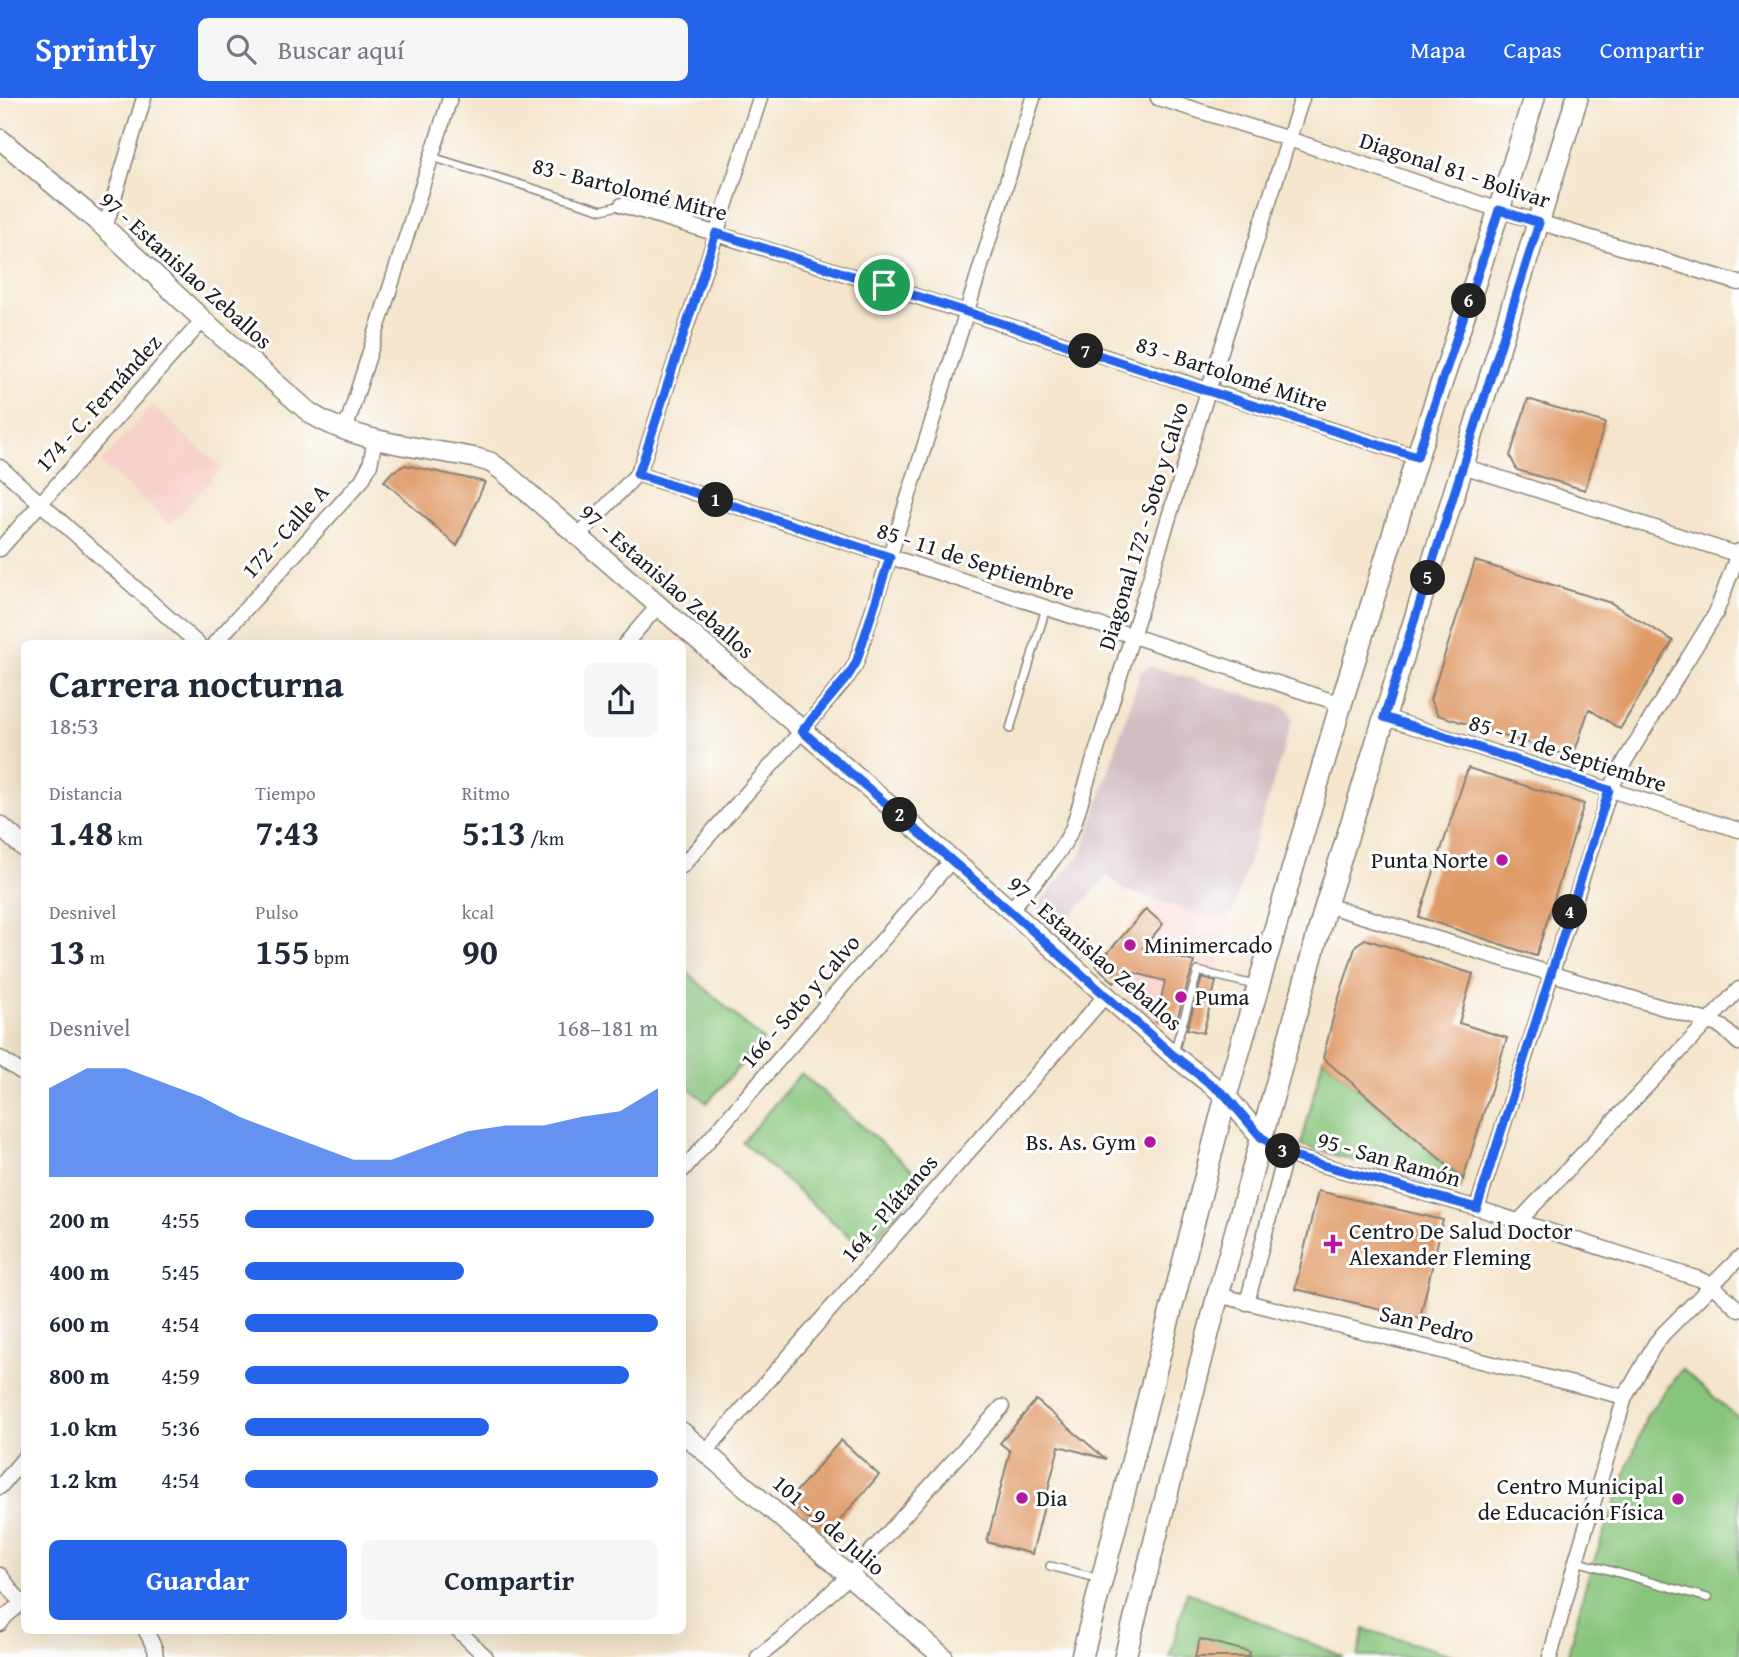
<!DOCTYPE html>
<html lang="es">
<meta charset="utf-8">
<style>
body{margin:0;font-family:"Gentium Book Plus",serif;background:#f6f6f7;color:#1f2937;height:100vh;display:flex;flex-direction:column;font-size:26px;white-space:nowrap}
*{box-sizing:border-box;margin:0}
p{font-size:23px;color:#747a83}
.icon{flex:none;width:38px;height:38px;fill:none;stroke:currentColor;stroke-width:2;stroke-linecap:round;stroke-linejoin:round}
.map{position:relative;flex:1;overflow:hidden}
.details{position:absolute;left:21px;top:542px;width:665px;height:994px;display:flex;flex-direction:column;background:#fff;border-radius:10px;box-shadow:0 7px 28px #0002}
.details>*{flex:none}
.pin{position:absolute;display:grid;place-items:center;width:60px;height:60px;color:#fff;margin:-30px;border:4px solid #fff;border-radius:50%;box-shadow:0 2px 7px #0007}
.km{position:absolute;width:35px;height:35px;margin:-18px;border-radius:50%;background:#222;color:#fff;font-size:19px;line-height:35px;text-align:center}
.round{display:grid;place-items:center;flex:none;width:74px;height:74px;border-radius:10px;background:#f6f6f7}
.summary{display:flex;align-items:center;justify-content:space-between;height:119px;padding:0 28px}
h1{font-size:38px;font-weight:700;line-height:52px}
.metrics{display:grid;grid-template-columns:repeat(3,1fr);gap:10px;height:119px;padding:7px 28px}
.metrics div{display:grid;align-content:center}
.metrics b{font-size:35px;font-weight:700}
.metrics small{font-size:19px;font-weight:400}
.metrics p{font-size:19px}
.chart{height:196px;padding:14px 28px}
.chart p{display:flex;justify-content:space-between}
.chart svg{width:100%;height:126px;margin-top:7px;fill:#2563eb;opacity:.7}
.action{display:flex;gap:14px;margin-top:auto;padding:14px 28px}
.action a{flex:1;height:80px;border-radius:10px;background:#2563eb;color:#fff;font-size:28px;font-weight:700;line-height:80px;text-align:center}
.action a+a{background:#f6f6f7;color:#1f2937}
ul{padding:0 28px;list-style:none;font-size:23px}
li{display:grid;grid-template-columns:112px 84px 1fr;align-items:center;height:52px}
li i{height:18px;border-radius:9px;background:#2563eb}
header{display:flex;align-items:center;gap:42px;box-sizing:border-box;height:98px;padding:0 35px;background:#2563eb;color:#fff}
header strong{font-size:33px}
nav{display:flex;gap:38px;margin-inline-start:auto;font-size:24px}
.search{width:490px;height:63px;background:#f6f6f7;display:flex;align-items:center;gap:18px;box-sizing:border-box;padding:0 24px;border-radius:10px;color:#747a83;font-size:26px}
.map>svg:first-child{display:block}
</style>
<header>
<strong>Sprintly</strong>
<div class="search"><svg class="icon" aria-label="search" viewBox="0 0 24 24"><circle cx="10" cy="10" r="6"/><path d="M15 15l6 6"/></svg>Buscar aquí</div>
<nav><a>Mapa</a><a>Capas</a><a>Compartir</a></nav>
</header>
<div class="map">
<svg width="1739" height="1559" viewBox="0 0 1739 1559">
<rect width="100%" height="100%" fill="#fff"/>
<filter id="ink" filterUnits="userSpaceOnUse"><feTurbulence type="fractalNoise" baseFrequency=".0143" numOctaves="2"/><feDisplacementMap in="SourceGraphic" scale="14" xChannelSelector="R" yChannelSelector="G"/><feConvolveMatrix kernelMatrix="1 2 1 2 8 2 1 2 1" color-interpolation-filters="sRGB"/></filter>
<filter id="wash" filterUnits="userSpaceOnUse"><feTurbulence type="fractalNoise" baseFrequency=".00686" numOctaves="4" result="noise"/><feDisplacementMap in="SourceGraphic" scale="28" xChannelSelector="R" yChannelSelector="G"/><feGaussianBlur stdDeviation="1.57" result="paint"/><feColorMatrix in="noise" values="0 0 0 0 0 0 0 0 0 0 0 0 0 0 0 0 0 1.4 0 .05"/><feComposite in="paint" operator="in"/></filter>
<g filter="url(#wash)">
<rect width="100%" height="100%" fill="#f4e5cc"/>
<path fill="#f7d0ca" d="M152,307L222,370L170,426L101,365Z
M1154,801L1220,822L1232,816L1203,935L1156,923L1096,868Z"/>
<path fill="#d2bec2" d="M1150,568L1288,610L1293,621L1232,816L1220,822L1124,792L1107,778L1057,834L1039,818L1038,807L1082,755L1141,573Z"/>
<path fill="#88c57b" stroke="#52704c" stroke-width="2" d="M683,871L763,942L707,1005L683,984Z
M1323,960L1463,1081L1459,1093L1301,1047Z
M801,975L925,1083L865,1152L742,1044Z
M1682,1271L1739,1321V1559H1567L1587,1482L1647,1317Z
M1187,1494L1344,1559H1170Z
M1364,1531L1459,1559H1358Z"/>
<g id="blocks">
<path fill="#df9a66" d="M1528,301L1605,325L1585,392L1517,372L1510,358Z
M405,367L485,384L457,448L384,383L392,374Z
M1475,463L1611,505L1673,543L1620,631L1589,611L1573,659L1438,617L1430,602Z
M1468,670L1584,706L1536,858L1419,819Z
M1146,811L1163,826L1143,850L1194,864L1175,928L1156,923L1165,883L1124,872L1114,884L1096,868Z
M1365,841L1473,876L1459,925L1507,940L1463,1081L1323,960L1335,912L1356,847Z
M1202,880L1216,884L1203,935L1187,931Z
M1318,1093L1443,1122L1420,1220L1295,1191Z
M1036,1302L1106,1361L1059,1348L1032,1456L987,1444L1010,1353L1000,1345Z
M841,1342L879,1377L827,1437L788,1403Z
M1200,1541L1250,1554L1249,1559H1195Z"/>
</g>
</g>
<g filter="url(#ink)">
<use href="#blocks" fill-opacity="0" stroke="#888074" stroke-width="2"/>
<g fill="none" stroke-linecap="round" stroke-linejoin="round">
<g stroke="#888074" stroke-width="10">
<path id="lane" d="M432,59L602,112L622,107
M1010,631L1046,510
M1174,954L1198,873L1254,887
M1576,1463L1708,1500
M1050,1468L1100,1481"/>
</g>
<g stroke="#888074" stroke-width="17">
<path id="street" d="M1158,0L1289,41L1499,112L1739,185
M622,107C889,187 1152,275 1417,359
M105,130L144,0
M345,333L450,0
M1463,368L1739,457
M0,369L198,546
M637,376L1341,606
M578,438L637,376L643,363L760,0
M0,451L203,222
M214,546L362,382L370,367L375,341
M625,546L658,508
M1384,619L1610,692L1739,732
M682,768L802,633L848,578L856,565L967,213L1033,0
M1326,807L1707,923L1722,929L1739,945
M1010,812C1033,786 1058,761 1073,729L1208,293L1302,0
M0,960L24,976
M1261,1039L1279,1051L1294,1059L1477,1110L1699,1181L1712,1187L1739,1212
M682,1073L952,762
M1477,1110L1610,692L1626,661L1716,515L1739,453
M1519,1123L1739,891
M1218,1197L1625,1299
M1247,1205L1286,1054
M705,1354L1106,897
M0,1389L24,1360
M0,1477L21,1505
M0,1526L6,1518L24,1503
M146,1533L155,1551L156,1559
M459,1533L486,1559
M758,1559L781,1541L850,1477L1002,1309
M1550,1559L1576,1463L1625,1299L1655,1246L1664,1235L1739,1160"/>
</g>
<g stroke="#888074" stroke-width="22">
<path id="secondary" d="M0,41L105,130L203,222L310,315C354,344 424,350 476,360L490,364L503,373L1010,812L1173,957L1226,998L1261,1039
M0,728L24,749
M682,1334L943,1559"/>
</g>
<g stroke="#888074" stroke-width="24">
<path id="primary" d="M1082,1559L1226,998L1341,606L1417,359L1499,112L1534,0
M1125,1559L1218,1197L1326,807L1577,0"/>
</g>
<use href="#lane" stroke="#fff" stroke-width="7"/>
<use href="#street" stroke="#fff" stroke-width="14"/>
<use href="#secondary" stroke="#fff" stroke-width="19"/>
<use href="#primary" stroke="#fff" stroke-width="21"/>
</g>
</g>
<g fill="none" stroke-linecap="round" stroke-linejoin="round" filter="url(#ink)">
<g stroke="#fff" stroke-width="14">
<path id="route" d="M1499,112L1539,125L1384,619L1609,692L1477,1110L1294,1059L1279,1051L1261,1039L1226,998L1173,957L1010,813L802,633L848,578L856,565L890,459L637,376L643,363L716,135L967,214L1208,293L1417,359Z"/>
</g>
<use href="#route" stroke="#2563eb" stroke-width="9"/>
</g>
<g fill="#b5179e" stroke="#fff" stroke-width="2.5">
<circle cx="1502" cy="762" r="7"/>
<circle cx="1130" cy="847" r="7"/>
<circle cx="1181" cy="899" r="7"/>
<circle cx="1150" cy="1044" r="7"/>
<path d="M1329.5 1135.5h7v7h7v7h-7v7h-7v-7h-7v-7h7z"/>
<circle cx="1022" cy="1400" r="7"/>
<circle cx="1678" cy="1401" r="7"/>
</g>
<g text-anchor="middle" stroke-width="6" stroke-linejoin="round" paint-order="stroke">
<g font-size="23" fill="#1c1c1c" stroke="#fff">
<text transform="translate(1455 72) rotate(18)" y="8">Diagonal 81 - Bolivar</text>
<text transform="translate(630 91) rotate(14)" y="8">83 - Bartolomé Mitre</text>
<text transform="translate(186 172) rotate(42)" y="8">97 - Estanislao Zeballos</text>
<text transform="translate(1232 276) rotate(18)" y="8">83 - Bartolomé Mitre</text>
<text transform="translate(98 305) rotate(-48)" y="8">174 - C. Fernández</text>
<text transform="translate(1143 428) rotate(-73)" y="8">Diagonal 172 - Soto y Calvo</text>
<text transform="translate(285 433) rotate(-48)" y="8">172 - Calle A</text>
<text transform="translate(976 463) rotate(18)" y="8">85 - 11 de Septiembre</text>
<text transform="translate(667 483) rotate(41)" y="8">97 - Estanislao Zeballos</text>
<text transform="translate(1568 655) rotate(18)" y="8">85 - 11 de Septiembre</text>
<text transform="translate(1095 855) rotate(41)" y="8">97 - Estanislao Zeballos</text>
<text transform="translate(800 903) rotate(-49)" y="8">166 - Soto y Calvo</text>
<text transform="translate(1389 1061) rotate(16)" y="8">95 - San Ramón</text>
<text transform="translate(889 1110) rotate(-49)" y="8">164 - Plátanos</text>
<text transform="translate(1427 1226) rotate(14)" y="8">San Pedro</text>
<text transform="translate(829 1427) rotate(41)" y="8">101 - 9 de Julio</text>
</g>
<g font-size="23" fill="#1c1c1c" stroke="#fff" text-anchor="start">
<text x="1488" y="770" text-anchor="end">Punta Norte</text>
<text x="1144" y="855">Minimercado</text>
<text x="1195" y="907">Puma</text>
<text x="1136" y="1052" text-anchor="end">Bs. As. Gym</text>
<text x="1349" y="1141">Centro De Salud Doctor<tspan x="1349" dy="26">Alexander Fleming</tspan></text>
<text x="1664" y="1396" text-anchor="end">Centro Municipal<tspan x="1664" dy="26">de Educación Física</tspan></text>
<text x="1036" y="1408">Dia</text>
</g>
</g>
</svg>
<div class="pin" style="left:884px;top:187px;background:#1e9e55"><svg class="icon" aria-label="arrive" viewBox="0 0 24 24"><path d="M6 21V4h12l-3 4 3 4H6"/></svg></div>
<b class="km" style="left:716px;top:402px">1</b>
<b class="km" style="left:900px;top:717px">2</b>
<b class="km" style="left:1283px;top:1053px">3</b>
<b class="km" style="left:1570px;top:814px">4</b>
<b class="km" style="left:1428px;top:480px">5</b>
<b class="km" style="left:1469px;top:203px">6</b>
<b class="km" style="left:1086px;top:253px">7</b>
<section class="details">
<div class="summary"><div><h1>Carrera nocturna</h1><p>18:53</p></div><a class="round"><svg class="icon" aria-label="share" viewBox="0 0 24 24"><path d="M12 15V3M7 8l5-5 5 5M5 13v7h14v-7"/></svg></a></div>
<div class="metrics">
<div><p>Distancia</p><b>1.48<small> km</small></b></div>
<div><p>Tiempo</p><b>7:43</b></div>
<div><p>Ritmo</p><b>5:13<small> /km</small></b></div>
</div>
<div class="metrics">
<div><p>Desnivel</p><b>13<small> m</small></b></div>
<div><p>Pulso</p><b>155<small> bpm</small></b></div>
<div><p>kcal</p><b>90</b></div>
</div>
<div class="chart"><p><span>Desnivel</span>168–181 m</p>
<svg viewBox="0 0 160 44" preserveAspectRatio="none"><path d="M0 44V13L10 6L20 6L30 11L40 16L50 23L60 28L70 33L80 38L90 38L100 33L110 28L120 26L130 26L140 23L150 21L160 13V44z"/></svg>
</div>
<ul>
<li><b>200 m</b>4:55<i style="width:99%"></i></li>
<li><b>400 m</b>5:45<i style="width:53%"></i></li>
<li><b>600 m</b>4:54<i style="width:100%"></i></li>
<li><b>800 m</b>4:59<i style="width:93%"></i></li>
<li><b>1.0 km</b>5:36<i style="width:59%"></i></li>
<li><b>1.2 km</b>4:54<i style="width:100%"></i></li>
</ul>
<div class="action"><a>Guardar</a><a>Compartir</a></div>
</section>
</div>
